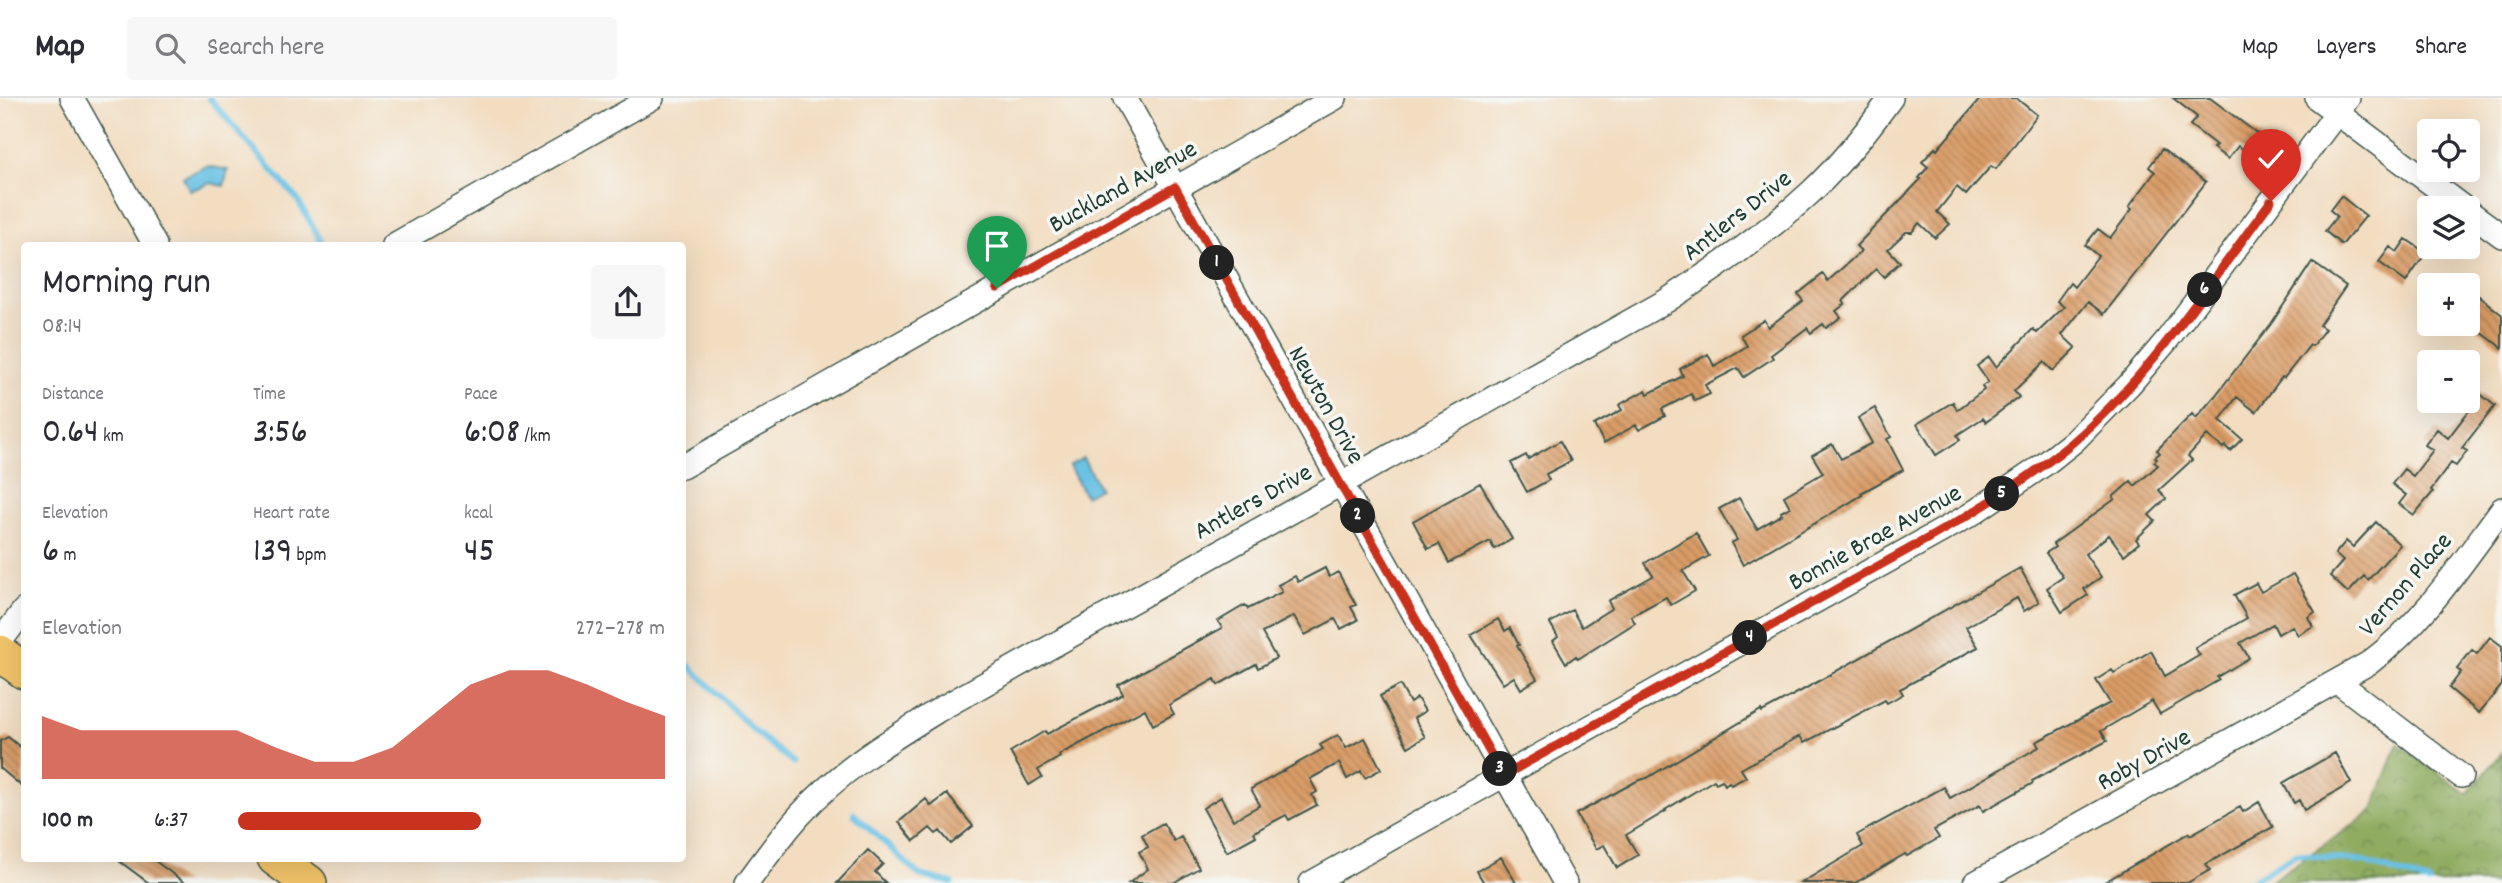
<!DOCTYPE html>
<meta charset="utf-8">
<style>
body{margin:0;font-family:Dekko,sans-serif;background:#f7f7f7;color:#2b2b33;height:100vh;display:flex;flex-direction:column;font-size:26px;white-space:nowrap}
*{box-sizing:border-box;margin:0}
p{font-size:23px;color:#7c7c81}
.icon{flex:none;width:38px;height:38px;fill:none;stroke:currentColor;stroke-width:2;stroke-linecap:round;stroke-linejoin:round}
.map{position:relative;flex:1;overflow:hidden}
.side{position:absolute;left:21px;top:144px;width:665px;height:620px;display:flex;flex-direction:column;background:#fff;border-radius:7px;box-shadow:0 7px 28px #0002}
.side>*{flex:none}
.buttons{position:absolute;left:2417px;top:21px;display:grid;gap:14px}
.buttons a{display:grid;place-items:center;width:63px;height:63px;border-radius:7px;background:#fff;box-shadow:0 7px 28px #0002;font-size:35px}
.pin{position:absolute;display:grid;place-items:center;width:60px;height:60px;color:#fff;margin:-72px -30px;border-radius:50% 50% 50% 0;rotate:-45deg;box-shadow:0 0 7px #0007}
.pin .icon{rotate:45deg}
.km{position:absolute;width:35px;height:35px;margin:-18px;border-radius:50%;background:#222;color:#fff;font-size:19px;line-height:35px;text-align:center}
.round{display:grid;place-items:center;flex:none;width:74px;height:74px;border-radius:7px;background:#f7f7f7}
.headline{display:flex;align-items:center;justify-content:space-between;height:119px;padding:0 21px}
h1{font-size:38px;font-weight:600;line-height:52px}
.stats{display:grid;grid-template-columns:repeat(3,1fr);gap:10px;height:119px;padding:7px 21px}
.stats div{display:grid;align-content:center}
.stats b{font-size:35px;font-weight:600}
.stats small{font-size:19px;font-weight:400}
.stats p{font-size:19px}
.chart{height:196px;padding:14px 21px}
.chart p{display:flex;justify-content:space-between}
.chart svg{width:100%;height:126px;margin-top:7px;fill:#c8321e;opacity:.7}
ul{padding:0 21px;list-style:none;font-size:23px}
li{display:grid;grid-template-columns:112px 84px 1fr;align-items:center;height:52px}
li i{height:18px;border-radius:9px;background:#c8321e}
header{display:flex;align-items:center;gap:42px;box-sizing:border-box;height:98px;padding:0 35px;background:#fff;border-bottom:2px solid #e1e1e2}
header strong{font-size:33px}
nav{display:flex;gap:38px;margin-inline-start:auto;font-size:24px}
.search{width:490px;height:63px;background:#f7f7f7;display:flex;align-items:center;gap:18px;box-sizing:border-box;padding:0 24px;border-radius:7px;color:#7c7c81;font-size:26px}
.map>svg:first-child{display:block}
</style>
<header>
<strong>Map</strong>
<div class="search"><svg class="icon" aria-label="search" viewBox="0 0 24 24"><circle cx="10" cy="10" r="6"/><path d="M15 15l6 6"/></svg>Search here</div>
<nav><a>Map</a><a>Layers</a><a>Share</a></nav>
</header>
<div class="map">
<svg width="2502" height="785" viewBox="0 0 2502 785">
<defs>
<pattern id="forest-crowns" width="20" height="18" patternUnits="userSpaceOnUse" patternTransform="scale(1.75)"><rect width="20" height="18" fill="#8fac60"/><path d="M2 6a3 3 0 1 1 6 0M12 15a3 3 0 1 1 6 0" fill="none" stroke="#748d50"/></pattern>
<pattern id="building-back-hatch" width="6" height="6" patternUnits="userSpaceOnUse" patternTransform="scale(1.75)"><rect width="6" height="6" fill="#da9c66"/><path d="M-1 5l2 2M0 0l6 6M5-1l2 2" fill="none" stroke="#b08055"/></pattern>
</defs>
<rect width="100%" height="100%" fill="#f6f6f2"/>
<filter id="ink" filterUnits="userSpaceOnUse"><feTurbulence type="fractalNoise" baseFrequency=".0143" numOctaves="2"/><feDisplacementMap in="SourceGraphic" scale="14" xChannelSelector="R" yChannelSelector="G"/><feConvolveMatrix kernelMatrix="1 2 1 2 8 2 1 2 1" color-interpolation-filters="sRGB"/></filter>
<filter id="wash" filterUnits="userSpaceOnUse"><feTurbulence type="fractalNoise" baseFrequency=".00686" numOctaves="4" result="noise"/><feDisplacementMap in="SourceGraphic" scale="28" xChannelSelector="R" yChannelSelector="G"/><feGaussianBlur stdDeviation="1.57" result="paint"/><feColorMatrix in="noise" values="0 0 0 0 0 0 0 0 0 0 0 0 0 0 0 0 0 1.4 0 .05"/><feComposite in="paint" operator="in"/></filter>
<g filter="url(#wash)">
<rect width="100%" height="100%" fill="#f2ddc1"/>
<path fill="url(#forest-crowns)" stroke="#57744a" stroke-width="2" d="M2398,646L2467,696L2502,655V785H2268L2372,714Z"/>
<path fill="#67c1e5" stroke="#437f8c" stroke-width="2" d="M207,68L228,72L224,88L210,85L190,93L183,79Z
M1083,360L1099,390L1085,398L1069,368Z"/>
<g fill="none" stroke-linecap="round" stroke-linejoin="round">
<path stroke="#67c1e5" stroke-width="6" d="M209,0L297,101L323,147
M682,560L753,632L793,665
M854,716L919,777L952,785
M2248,785L2296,756L2364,764L2429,785"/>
</g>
<g id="blocks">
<path fill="url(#building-back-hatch)" d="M1981,0H2016L2037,17L1996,71L1991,68L1966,97L1957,89L1937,114L1950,126L1935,140L1919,125L1912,134H1906L1888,151L1900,164L1884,179L1876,171L1843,203L1845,206L1836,213L1841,219L1826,230L1823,226L1811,235L1807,230L1771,257L1773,260L1744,279L1738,270L1705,287L1710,296L1695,303L1691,296L1662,311L1665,318L1639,332L1636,327L1604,345L1594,327L1622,312L1619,307L1646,292L1648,296L1683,278L1680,271L1708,256L1714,268L1747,248L1741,237L1764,222L1768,229L1803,203L1798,196L1823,176L1828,183L1861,153L1856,148L1921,81L1919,80L1928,69L1922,64L1935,50L1937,52Z
M2173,0H2210L2263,40L2251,57L2238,48L2228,61L2213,50L2216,47L2190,27L2197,19Z
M2162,51L2206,84L2104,216L2088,204L2062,237L2076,250L2053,273L2044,264L2014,293L2019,299L1986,324L1983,320L1957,337L1960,342L1936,357L1917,326L1953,304L1957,312L1984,292L1982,288L1988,284L1977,268L1989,259L1996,269L2033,231L2037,235L2064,209L2057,203L2070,185L2074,189L2098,158L2085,147L2098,131L2110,140L2132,111L2129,109L2155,74L2149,69Z
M2341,98L2366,118L2342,147L2325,133L2337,118L2330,112Z
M2406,141L2426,155L2406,184L2379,164L2390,149L2397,154Z
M2312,164L2346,188L2319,227L2325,231L2312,248L2310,247L2284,280L2282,279L2256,314L2237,299L2220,322L2242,341L2230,353L2225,348L2223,350L2207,337L2188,358L2192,362L2159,392L2166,401L2149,417L2155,423L2136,441L2139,445L2124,457L2109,437L2085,456L2101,479L2084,491L2088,497L2062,514L2047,490L2063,479L2046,455L2055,449L2053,446L2115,401L2113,399L2131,383L2135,388L2158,367L2154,364L2157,361L2155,359L2160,355L2157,352L2192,316L2196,320L2215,298L2271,226Z
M2468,189L2502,217V250L2468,224Z
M2468,286L2495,308L2462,350L2467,353L2456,368L2451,365L2431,392L2433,394L2414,417L2399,406L2406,397L2392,386L2404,371L2413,378L2433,352L2425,347L2437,331L2448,340L2468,314Z
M1875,310L1891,339L1887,341L1903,372L1861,395L1862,397L1824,420L1743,467L1731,445L1737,442L1719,411L1739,400L1757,431L1782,416L1781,414L1790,409L1784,398L1823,375L1812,357L1832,346L1841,361L1872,345L1858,320Z
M1560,343L1571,363L1546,376L1549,382L1527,394L1511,365L1526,357L1528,361Z
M1480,385L1512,441L1494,451L1490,443L1449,465L1439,446L1428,451L1413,423Z
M2376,424L2400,447L2368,482L2364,478L2348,495L2330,478L2343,463L2335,456L2346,443L2353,449Z
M1696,435L1709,458L1683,473L1695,493L1671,507L1666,499L1631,518L1635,525L1578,561L1576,558L1566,565L1553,543L1558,539L1550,525L1572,512L1582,529L1612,510L1608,503L1653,478L1645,465Z
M1325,470L1329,479L1338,474L1356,507L1351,509L1358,522L1341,531L1335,521L1305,537L1294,518L1262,535L1276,560L1258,570L1256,566L1218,587L1215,581L1169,607L1174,616L1153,627L1145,611L1059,657L1060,659L1038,672L1042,679L1029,687L1010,654L1045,633L1047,636L1123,596L1118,587L1222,530L1218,523L1245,507L1248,511L1282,494L1278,487L1295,478L1298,484Z
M2020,470L2039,504L2024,513L2017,500L1966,529L1978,549L1900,591L1903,596L1887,605L1885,602L1804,645L1800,638L1741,671L1746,679L1731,687L1729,684L1725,687L1722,682L1716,685L1714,682L1665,712L1666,713L1626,737L1638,757L1617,770L1604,747L1596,751L1576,716L1637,683L1647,680L1761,612L1762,614L1801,593Z
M2293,476L2315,514L2308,519L2313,528L2298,537L2292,528L2278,536L2273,526L2240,545L2249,560L2217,579L2219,582L2160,616L2152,603L2101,633L2107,643L2032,683L2033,685L1983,713L1980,707L1934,732L1939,740L1907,758L1905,756L1855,785H1801L1863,748L1857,737L1869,730L1944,689L1950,700L2039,649L2036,644L2110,605L2096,582L2112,572L2114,575L2151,553L2165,578L2200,557L2195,550L2247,520L2234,497L2256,485L2261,494Z
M1498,521L1505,533L1510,530L1519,547L1517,548L1537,581L1521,591L1514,579L1503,586L1471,537Z
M2490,539L2502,548V587L2479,615L2449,590L2461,574L2457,571L2472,552L2477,556Z
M1400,587L1410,605L1417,600L1425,613L1414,620L1425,639L1408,649L1380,598Z
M1338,637L1346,650L1365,640L1381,671L1365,680L1361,673L1347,681L1339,665L1310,681L1317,694L1312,697L1317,707L1289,722L1286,717L1254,734L1256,738L1227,754L1203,710L1221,699L1233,722L1260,707L1251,691L1323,651L1320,647Z
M8,639L24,652V690L0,670V643Z
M2335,655L2351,685L2304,712L2299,702L2294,705L2283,685Z
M947,696L973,728L951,746L940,733L936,736L930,730L914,743L899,724L926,701L931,708Z
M2259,704L2273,729L2206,766L2210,772L2187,785H2103L2189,735L2190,737L2240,709L2243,714Z
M1163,725L1174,743L1181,739L1199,770L1173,785H1129L1148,771L1139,754L1148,749L1142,737Z
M868,752L883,766L875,774L886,785H837Z
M1501,759L1516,785H1484L1477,773Z
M115,760H151L185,785H149Z"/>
</g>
</g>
<g filter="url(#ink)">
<use href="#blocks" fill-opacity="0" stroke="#3f5549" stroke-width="2"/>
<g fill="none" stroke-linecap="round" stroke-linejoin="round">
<g stroke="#3f5549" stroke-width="26">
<path id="minor" d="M72,0L155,147
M1125,0L1565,785
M2317,0L2464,110
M2468,113L2502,138
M394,147L652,0
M682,369L1335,0
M0,544L24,512
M2338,584L2461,678
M747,785C764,762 781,738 800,717C840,672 892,641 942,610L1666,203C1717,170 1767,135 1811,94C1841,66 1867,33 1891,0
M1311,785L1970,417L2045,366L2074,343L2129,287L2167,242L2348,0
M1975,785L2369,565C2424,524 2462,465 2502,411"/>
</g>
<g stroke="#3f5549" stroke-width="38">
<path id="primary" d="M0,555L24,573
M275,760L309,785"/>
</g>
<use href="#minor" stroke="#fff" stroke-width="23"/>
<use href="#primary" stroke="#f1c369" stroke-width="35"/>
</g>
</g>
<g fill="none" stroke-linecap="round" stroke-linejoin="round" filter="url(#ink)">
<g stroke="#fff" stroke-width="14">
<path id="route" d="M997,190L1175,89L1503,678C1614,616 1725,554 1835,492C1917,446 2001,404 2073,344C2151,277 2209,186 2271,103"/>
</g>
<use href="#route" stroke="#c8321e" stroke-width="9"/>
</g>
<g text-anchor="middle" stroke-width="7" stroke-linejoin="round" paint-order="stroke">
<g font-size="26" fill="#1f3d34" stroke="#f6f6f2">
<text transform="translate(1122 87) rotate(-29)" y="9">Buckland Avenue</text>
<text transform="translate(1736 116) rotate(-38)" y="9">Antlers Drive</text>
<text transform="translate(1328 306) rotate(61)" y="9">Newton Drive</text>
<text transform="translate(1252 402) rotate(-29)" y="9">Antlers Drive</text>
<text transform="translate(1874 438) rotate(-29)" y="9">Bonnie Brae Avenue</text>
<text transform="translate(2404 485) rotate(-49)" y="9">Vernon Place</text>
<text transform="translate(2143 660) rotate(-29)" y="9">Roby Drive</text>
</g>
</g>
</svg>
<div class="buttons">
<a><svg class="icon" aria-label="locate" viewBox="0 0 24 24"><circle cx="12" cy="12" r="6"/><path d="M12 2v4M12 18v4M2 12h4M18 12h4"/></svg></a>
<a><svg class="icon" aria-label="layers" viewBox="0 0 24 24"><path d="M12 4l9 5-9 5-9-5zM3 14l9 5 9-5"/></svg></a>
<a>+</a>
<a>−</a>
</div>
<div class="pin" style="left:997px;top:190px;background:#1e9e55"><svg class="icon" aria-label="arrive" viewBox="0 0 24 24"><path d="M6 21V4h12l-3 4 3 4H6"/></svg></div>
<div class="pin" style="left:2271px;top:103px;background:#d93025"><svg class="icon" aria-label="check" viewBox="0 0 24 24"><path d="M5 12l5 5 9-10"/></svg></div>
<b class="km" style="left:1217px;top:165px">1</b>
<b class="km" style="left:1358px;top:418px">2</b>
<b class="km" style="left:1500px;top:671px">3</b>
<b class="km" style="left:1750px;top:540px">4</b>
<b class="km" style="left:2002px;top:396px">5</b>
<b class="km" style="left:2205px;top:192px">6</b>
<section class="side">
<div class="headline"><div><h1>Morning run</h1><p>08:14</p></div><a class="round"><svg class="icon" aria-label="share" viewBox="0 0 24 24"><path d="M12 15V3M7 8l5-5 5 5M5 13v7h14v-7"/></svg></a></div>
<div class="stats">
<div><p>Distance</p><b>0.64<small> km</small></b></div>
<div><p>Time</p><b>3:56</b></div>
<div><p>Pace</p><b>6:08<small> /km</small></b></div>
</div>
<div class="stats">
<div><p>Elevation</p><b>6<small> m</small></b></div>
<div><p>Heart rate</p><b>139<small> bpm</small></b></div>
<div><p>kcal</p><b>45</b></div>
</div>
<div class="chart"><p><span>Elevation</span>272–278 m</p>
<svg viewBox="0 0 160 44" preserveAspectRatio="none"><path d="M0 44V22L10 27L20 27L30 27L40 27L50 27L60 33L70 38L80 38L90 33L100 22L110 11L120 6L130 6L140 11L150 17L160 22V44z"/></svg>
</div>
<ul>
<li><b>100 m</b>6:37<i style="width:57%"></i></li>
</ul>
</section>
</div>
